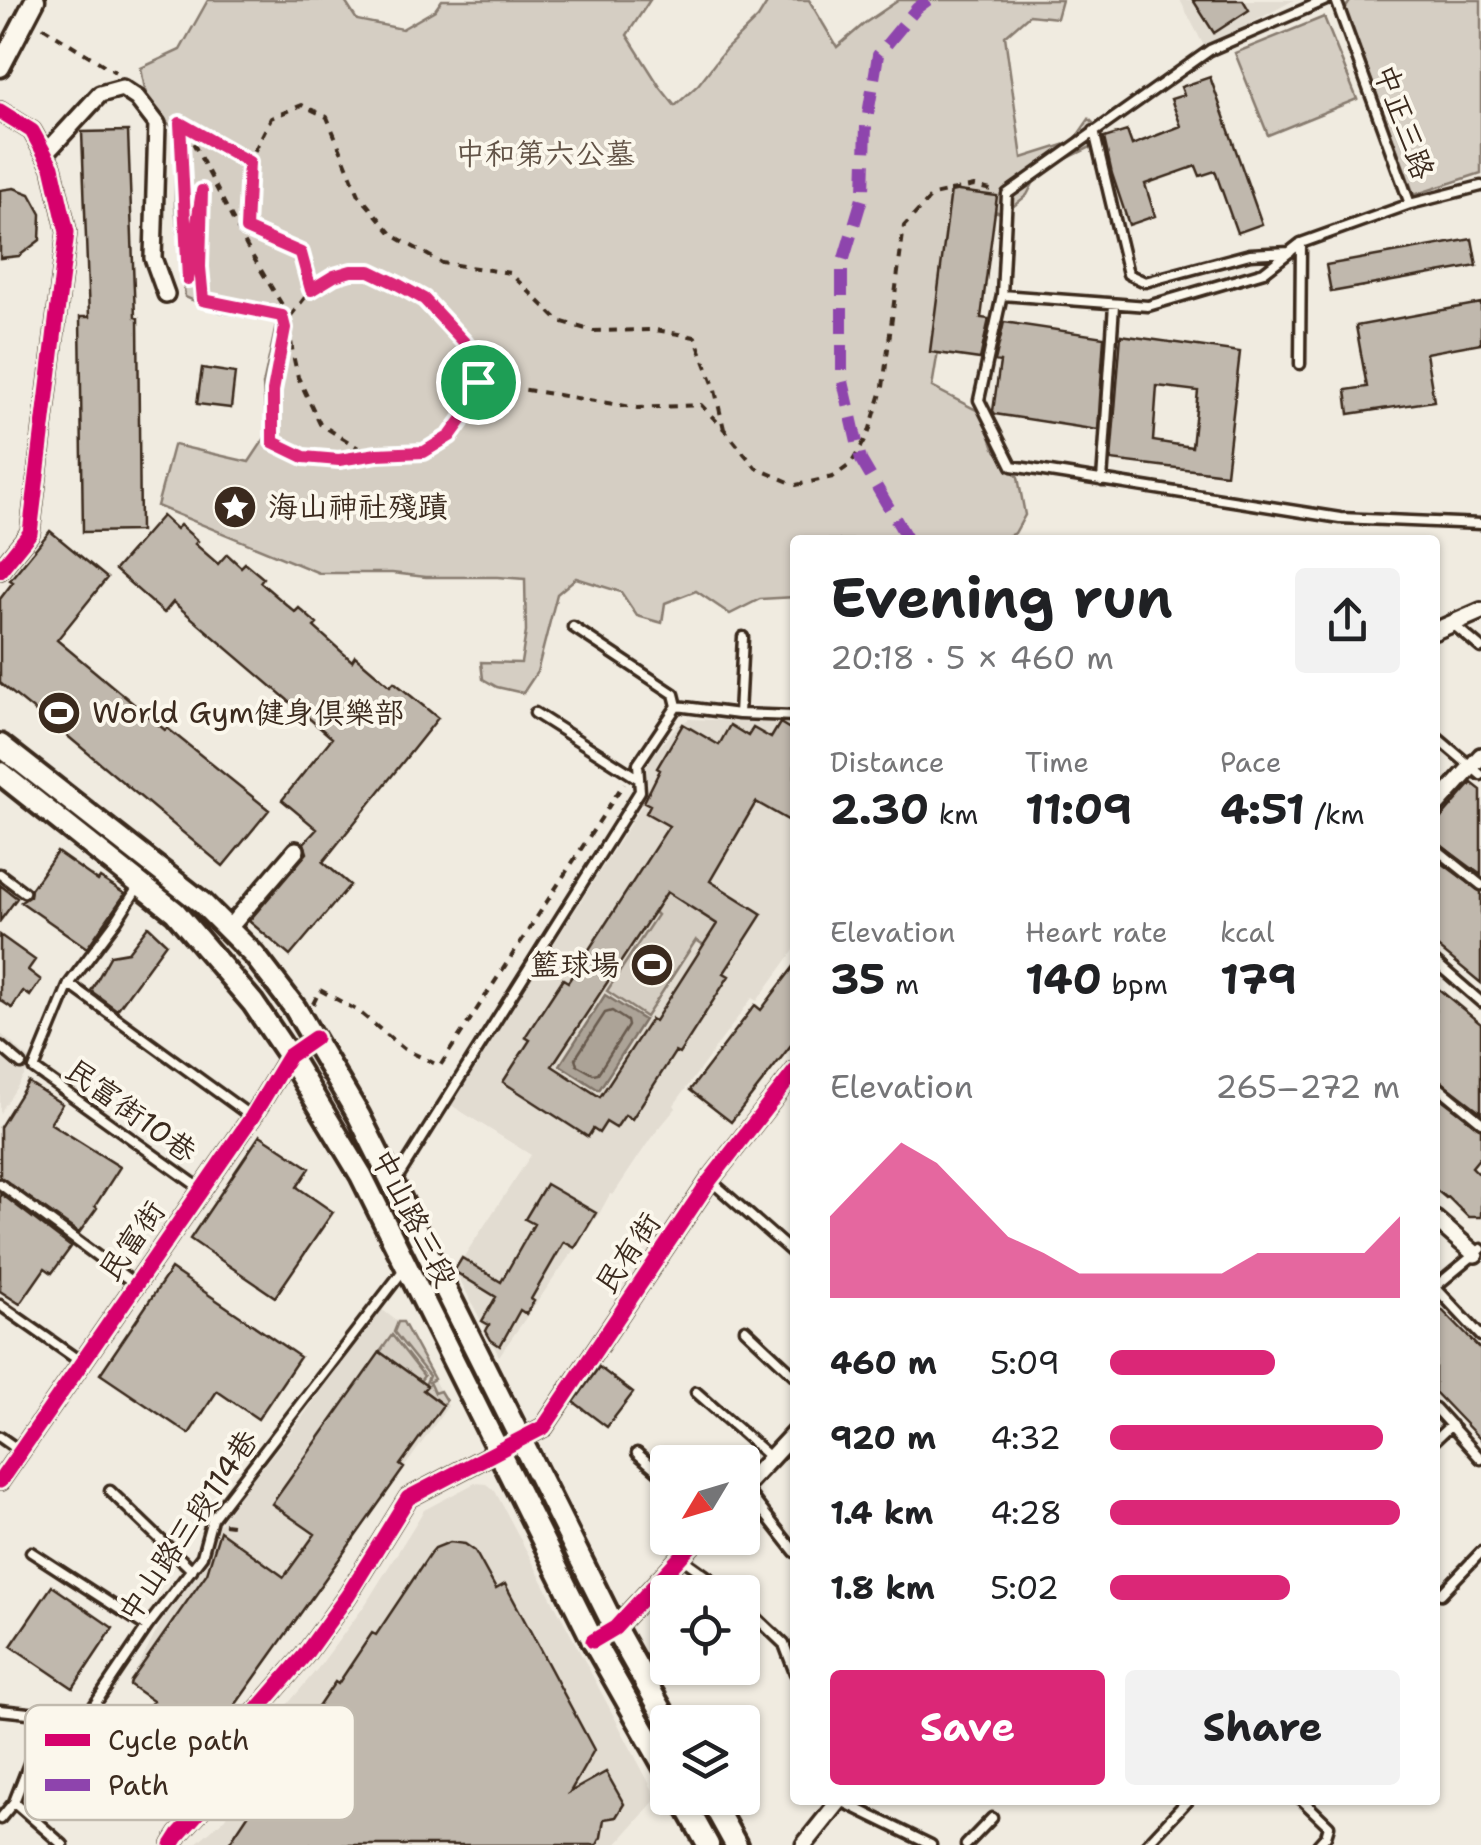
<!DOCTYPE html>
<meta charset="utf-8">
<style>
body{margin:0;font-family:"Shantell Sans","LXGW WenKai TC",sans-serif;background:#f2f2f2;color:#202124;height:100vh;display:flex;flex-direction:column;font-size:38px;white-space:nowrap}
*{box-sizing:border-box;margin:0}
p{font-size:32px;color:#757577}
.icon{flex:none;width:55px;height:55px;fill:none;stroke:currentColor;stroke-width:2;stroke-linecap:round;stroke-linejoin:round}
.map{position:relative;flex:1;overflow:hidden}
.sheet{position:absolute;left:790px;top:535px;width:650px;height:1270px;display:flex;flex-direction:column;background:#fff;border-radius:10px;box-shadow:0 2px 8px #0004}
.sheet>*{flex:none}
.needle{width:65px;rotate:232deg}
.fabs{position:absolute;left:650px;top:1445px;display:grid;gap:20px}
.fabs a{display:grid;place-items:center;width:110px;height:110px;border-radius:10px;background:#fff;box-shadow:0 2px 8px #0004;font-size:50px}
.pin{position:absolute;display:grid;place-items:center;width:85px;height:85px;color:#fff;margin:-42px;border:5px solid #fff;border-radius:50%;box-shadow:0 2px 10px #0007}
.round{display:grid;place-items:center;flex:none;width:105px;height:105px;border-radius:10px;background:#f2f2f2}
.head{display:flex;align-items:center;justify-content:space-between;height:170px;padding:0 40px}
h1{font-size:55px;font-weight:700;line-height:75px}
.metrics{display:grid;grid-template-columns:repeat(3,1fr);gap:15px;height:170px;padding:10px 40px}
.metrics div{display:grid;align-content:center}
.metrics b{font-size:42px;font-weight:700}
.metrics small{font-size:28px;font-weight:400}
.metrics p{font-size:28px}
.chart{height:280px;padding:20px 40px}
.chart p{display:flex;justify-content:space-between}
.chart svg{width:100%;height:180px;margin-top:10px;fill:#db2777;opacity:.7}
.primary-button{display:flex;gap:20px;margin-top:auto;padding:20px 40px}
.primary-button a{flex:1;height:115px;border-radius:10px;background:#db2777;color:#fff;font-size:40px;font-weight:700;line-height:115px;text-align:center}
.primary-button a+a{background:#f2f2f2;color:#202124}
ul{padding:0 40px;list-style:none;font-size:32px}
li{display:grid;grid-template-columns:160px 120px 1fr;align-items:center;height:75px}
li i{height:25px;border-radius:12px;background:#db2777}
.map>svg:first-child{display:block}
</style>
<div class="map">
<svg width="1481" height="1845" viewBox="0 0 1481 1845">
<rect width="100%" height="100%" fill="#f0ebe0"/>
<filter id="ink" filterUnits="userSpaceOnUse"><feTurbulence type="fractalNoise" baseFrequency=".01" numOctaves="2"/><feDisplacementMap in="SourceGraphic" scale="20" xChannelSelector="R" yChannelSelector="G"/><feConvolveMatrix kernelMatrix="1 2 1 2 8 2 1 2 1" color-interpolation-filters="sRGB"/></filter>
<g filter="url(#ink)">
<path fill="#e2dcd1" d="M1180,0H1294L1205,48Z
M689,719L795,723V949L757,1001L752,998L687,1087L674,1105L676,1108L651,1138L613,1195L610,1194L599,1214L499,1356L455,1270L531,1155L451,1105L649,794L646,764L677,726Z
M0,1033L33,1062L0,1113Z
M380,1308L398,1322H403L448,1406L209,1742L129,1684L162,1621L207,1560L218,1527L242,1492L301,1419Z
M475,1483L486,1484L495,1491L657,1798L616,1845H194L224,1819L242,1791L261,1736L319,1667L365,1605L424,1510Z"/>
<path fill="#d5cec3" stroke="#887c70" stroke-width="2.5" d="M208,0H344L357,20L402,29L435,10L442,0H650L627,35L660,87L675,106L698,85L725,50L758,18L769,0H809L837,47L865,23L899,0H1062L1057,18L1029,15L1005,36L1022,158L1073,142L1089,119L1103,133L1095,145L1039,172L1027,195L1004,214L963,201L932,387L982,413L994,448L1018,477L1025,515L1015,533L999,540H795V597L760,599L730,614L696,591L665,603L662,623L637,616L621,592L576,578L557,594L537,672L523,693L497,687L483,679L481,662L521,663L526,632L525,579L498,577H426L392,573H319L157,506L173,446L175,445L249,462L267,435L263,385L277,321L220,312L185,297L175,207V129L148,106L141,68L180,50Z
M1351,0H1481V173L1414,195L1345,9Z
M1324,17L1357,99L1268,135L1235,53Z
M667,892L717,924L704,945L696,940L646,1017L607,991L657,915L654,912Z
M398,1322H403L434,1379L429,1382L434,1393L440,1391L446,1401L443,1405L423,1390L429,1376L394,1332Z
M392,1335L424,1376L420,1381L380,1352Z"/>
<path fill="#aca397" stroke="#7f7367" stroke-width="2.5" d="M605,995L644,1020L599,1090L560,1065Z"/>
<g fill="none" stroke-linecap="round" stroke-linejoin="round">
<path stroke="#685a4e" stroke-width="2.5" d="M612,1011L627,1021L628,1026L598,1073L593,1074L577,1065L575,1059L605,1013Z"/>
</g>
<path fill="#c0b8ad" stroke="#3b2a1e" stroke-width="2.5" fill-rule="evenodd" d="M1193,0H1243L1249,10L1214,33Z
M1210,77L1262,224L1237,233L1215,171L1200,176L1196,166L1145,184L1155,216L1129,225L1112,174L1104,138L1127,131L1132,145L1181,126L1171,99L1184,95L1181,87Z
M128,131L135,317L138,318L140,531L83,532L80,317H89L82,132Z
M14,188L30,194L41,214L40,240L19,256L0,258V190Z
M951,190L997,196L981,318L989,319L980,359L930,352Z
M1472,239L1477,266L1331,292L1326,265Z
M1481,303V343L1426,353L1434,401L1349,414L1346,390L1367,387L1356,326Z
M1004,322L1104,337L1098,430L995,414L993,411L1000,362L995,361Z
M1121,335L1240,352L1226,474L1111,460ZM1157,386L1198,391L1192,447L1153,441Z
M202,368L235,373L231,408L197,404Z
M162,516L176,529L180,525L198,541L195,544L218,564L227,554L241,567L245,563L263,578L260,582L295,612L299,608L317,624L314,627L352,661L355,656L390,686L394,682L438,718L323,862L350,885L290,956L249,921L307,853L304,843L317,829L282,800L332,738L173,602L164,613L115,570Z
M50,531L107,578L57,640L165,730L167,728L269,810L223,866L64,733L63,734L0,683V599L13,582L10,580Z
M780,723L795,732V824L756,802L710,881L762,914L724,973L729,976L679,1054L675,1052L632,1119L625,1115L616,1128L606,1122L599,1133L593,1129L588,1137L503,1082L530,1040L525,1037L563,979L568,982L669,826L646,813L650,805L644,802L660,770L657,768L683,724L719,745L730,725L748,736L753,728L771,738ZM667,892L717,924L655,1021L651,1019L600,1097L552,1066Z
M1472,783L1481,790V875L1435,841V825Z
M57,852L98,881L100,878L125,894L87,948L21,902L30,896L31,889Z
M1435,858L1481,892V983L1435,945Z
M0,885L17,898L0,921Z
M148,926L166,943L117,1010L91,991L111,955L128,952Z
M0,935L35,960L28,970L41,980L30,996L23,991L12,1008L0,1000Z
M795,965V1040L731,1122L690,1090L755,1005L761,1010Z
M1435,986L1481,1024V1112L1435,1077Z
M28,1082L62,1104L50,1123L120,1167L95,1206L97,1208L79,1233L0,1177V1127Z
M1435,1094L1481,1129V1156L1472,1167L1481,1176V1217H1468L1448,1197L1446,1198L1435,1189Z
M260,1135L310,1168L297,1187L333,1212L275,1297L190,1239Z
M546,1184L596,1213L575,1248L564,1242L531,1299L534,1301L526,1314L520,1310L500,1346L491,1340L486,1331L489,1325L482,1321L496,1297L454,1271L462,1258L501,1282L534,1224L525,1219Z
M0,1193L71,1247L52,1273L45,1268L20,1304L0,1291Z
M171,1269L300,1357L258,1419L217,1391L189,1434L100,1374Z
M1435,1303L1481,1350V1440L1435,1392Z
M380,1352L427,1386L423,1390L443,1405L400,1465L404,1468L209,1742L200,1735L177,1762L133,1725L153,1701L130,1685L131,1681L207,1573L220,1531L284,1577L315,1534L272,1504Z
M599,1367L633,1393L607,1427L574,1402Z
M450,1542L465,1544L475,1551L496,1589L505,1584L594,1750L570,1792L606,1772L624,1804L616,1817L604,1819L601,1837L597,1845H228L266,1788L262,1785L281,1755L284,1757L335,1682L338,1684L372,1633L376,1635L430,1554L435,1548Z
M52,1586L113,1628L73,1688L11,1646Z"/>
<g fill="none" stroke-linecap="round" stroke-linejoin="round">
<g stroke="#3b2a1e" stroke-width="15">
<path id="service" d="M1326,0L1210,50L1007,194L1002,295L979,400L1012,466L1340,518L1481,524
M1336,0L1410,204
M1094,131L1128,274L1145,282L1250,254L1290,252
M1002,295L1148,306L1264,272L1301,243L1410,204L1481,186
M1300,364L1301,243
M1102,481L1114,305
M1454,625L1481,648
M573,627L674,694L677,706L739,714L795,716
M535,713L639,779
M739,714L743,637
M1435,736L1481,775
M1435,848L1481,885
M0,874L24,892
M138,887L117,920L69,984L34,1069L200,1188
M1435,962L1481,1002
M69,984L252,1117
M0,1046L21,1064
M1435,1084L1481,1122
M396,1180L640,791L638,764L677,706
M710,1180L795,1255
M0,1184L135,1284
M1481,1249L1435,1287L1481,1336
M0,1305L81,1362
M745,1329L795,1376
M696,1392L771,1458
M1435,1408L1481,1459
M0,1437L20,1451
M1435,1440L1451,1425
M637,1453L668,1480
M744,1487L795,1552
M110,1491L192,1570
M31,1552L147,1627
M680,1557L729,1592
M1435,1591L1441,1594L1481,1552
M742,1604L784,1644L795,1673
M0,1710L85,1719L204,1806
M85,1719L147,1627L202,1556L212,1519L405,1268
M1302,1800L1329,1826L1326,1836L1318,1845
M841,1801L931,1845
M14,1802L63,1845
M0,1819L14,1802L48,1715
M966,1845L992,1818
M1146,1845L1188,1800"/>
</g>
<g stroke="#3b2a1e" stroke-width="22">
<path id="minor" d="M0,111L32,131L52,167L67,232L30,533L0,570
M45,154L100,94L122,88L137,98L157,124L153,258L166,294
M1435,631L1481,611
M1435,807L1481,756
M228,929L296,850
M1435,1219L1475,1254
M0,1481L252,1117L289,1056L315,1038
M742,1489L795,1432
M593,1641L615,1628L698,1538
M172,1845L179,1834L223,1785L239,1731L304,1656L348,1595L408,1498L544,1427L710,1180L795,1071
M804,1845L840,1800"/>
</g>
<g stroke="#3b2a1e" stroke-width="25">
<path id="tertiary" d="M0,67L35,0"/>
</g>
<g stroke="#3b2a1e" stroke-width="28">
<path id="secondary" d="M0,745L202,903L255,956L295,1008L359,1116L615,1628L668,1722
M0,773L175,912L253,1003L289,1056L361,1175L593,1641L668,1773
M682,1798L708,1845
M710,1798L736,1845"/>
</g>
<path stroke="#3b2a1e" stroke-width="4" stroke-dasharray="8 8" stroke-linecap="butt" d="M43,27L115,72
M174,118L187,131L247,247L287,313L293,355L298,377L320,424L365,452L388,455L424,453L450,436L463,418L468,398L478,382L475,358L464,342L423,299L370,271H351L334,275L311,290L288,319
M179,123L189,279L202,191L200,267L203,300L282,316L285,328L273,391V443L304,457L339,460L372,455
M188,128L249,162
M311,289L301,253L247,229L249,162L271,118L302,105L327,117L359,195L394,236L442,263L510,273L559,321L593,331L656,330L695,337L714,386L724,429
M478,382L638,408L701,405L724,429L756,468L796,485L833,477L851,464L868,435L883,387L904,226L933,195L974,186L995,191
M951,534L952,540
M313,1004L320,990L358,1011L404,1049L440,1066L624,783
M224,1524L239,1526"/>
<use href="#service" stroke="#fbf7ec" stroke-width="8"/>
<use href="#minor" stroke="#fbf7ec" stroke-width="15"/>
<use href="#tertiary" stroke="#fbf7ec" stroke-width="18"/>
<use href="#secondary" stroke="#fbf7ec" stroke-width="20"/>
<path stroke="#8e44ad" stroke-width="12" stroke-dasharray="25 12" stroke-linecap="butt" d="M908,540L861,460L842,377V265L864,192L866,126L878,55L917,8L928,0"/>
<g stroke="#fbf7ec" stroke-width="21">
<path id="cycleway" d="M0,111L32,131L52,167L67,232L30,533L0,570
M0,1481L252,1117L289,1056L315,1038
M593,1641L615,1628L698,1538
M172,1845L179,1834L223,1785L239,1731L304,1656L348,1595L408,1498L544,1427L710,1180L795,1071"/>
</g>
<use href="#cycleway" stroke="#d6006c" stroke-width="15"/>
</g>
</g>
<g fill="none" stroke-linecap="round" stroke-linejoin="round" filter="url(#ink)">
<g stroke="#fff" stroke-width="20">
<path id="route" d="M180,123L249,162L246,229L301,253L311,290L334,276L351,271H370L397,284L424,299L464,342L475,358L478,382L468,398L463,418L450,436L424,452L377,454L339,460L304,457L273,442V391L285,328L282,316L203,300L200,267L202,191L188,279Z"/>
</g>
<use href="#route" stroke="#db2777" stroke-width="12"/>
</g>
<defs>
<g id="sight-disc" transform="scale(2.25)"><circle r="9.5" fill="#3b2a1e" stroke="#fbf7ec"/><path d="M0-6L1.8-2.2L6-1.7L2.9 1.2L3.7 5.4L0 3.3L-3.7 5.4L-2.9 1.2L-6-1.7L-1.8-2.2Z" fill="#fff"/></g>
<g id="stadium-disc" transform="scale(2.25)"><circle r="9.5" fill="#3b2a1e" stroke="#fbf7ec"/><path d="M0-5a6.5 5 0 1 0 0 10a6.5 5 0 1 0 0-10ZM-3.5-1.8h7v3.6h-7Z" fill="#fff"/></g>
</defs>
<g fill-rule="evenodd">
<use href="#sight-disc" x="235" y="507"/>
<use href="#stadium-disc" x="59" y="713"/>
<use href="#stadium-disc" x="652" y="965"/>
</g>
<g text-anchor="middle" stroke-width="8" stroke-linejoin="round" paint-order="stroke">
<g font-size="30" fill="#3b2a1e" stroke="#fbf7ec">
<text transform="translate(1404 122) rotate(70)" y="10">中正三路</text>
<text transform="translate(131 1111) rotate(36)" y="10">民富街10巷</text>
<text transform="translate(414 1218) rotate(63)" y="10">中山路三段</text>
<text transform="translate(132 1241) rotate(-55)" y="10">民富街</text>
<text transform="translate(628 1253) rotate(-56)" y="10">民有街</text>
<text transform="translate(188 1526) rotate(-56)" y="10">中山路三段114巷</text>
</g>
<g font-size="30" fill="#625347" stroke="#fbf7ec">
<text x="545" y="164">中和第六公墓</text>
</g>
<g font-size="30" fill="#3b2a1e" stroke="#fbf7ec" text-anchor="start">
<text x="268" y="517">海山神社殘蹟</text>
<text x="92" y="723">World Gym健身俱樂部</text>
<text x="620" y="975" text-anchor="end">籃球場</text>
</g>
</g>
<rect x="25" y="1705" width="330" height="115" rx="15" fill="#fbf7ec" stroke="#c1baae" stroke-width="2.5"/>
<rect x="45" y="1734" width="45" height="12" fill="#d6006c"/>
<rect x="45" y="1779" width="45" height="12" fill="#8e44ad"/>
<g font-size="28" fill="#3b2a1e">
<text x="108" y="1750">Cycle path</text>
<text x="108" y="1795">Path</text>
</g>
</svg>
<div class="fabs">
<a><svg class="needle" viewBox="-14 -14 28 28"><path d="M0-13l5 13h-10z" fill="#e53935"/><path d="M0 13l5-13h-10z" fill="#757577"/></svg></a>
<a><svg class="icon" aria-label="locate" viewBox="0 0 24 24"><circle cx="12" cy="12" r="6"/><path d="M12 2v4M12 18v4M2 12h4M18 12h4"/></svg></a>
<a><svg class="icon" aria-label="layers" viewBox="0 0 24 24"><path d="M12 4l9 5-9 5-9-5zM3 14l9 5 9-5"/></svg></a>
</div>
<div class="pin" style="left:478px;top:382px;background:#1e9e55"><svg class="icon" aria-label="arrive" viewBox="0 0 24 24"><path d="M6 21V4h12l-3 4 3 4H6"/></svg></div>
<section class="sheet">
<div class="head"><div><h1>Evening run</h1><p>20:18 · 5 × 460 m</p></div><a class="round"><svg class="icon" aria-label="share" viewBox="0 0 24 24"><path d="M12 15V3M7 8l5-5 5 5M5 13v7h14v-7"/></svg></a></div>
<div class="metrics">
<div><p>Distance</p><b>2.30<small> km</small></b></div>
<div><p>Time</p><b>11:09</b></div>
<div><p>Pace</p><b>4:51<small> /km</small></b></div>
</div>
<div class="metrics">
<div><p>Elevation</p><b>35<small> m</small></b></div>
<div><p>Heart rate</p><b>140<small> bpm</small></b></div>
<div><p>kcal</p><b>179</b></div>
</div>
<div class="chart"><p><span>Elevation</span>265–272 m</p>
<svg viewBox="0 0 160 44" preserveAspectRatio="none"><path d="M0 44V24L10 15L20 6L30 11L40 20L50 29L60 33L70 38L80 38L90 38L100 38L110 38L120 33L130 33L140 33L150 33L160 24V44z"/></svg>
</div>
<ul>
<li><b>460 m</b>5:09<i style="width:57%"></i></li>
<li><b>920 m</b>4:32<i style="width:94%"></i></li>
<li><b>1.4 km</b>4:28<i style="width:100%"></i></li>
<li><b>1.8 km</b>5:02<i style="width:62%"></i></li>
</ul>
<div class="primary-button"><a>Save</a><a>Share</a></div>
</section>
</div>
